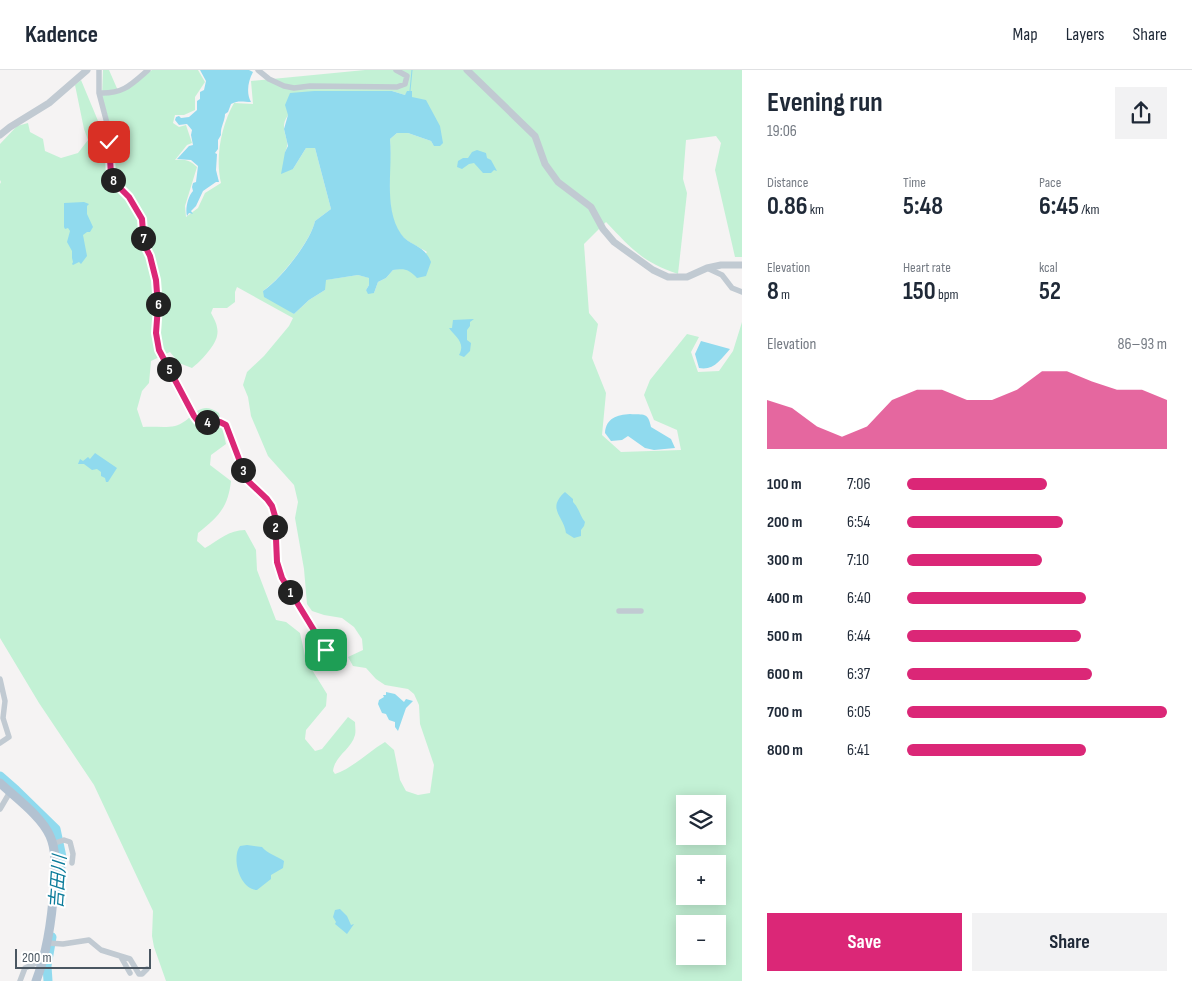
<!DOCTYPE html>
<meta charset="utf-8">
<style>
body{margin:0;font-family:"Sofia Sans Condensed","Noto Sans JP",sans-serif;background:#f2f2f3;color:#1f2937;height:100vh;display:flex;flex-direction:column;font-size:19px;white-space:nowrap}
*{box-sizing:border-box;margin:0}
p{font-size:16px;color:#747a83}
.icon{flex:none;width:28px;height:28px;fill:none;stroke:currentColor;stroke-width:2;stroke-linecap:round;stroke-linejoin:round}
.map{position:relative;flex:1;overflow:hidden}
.sheet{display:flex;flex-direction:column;background:#fff;width:450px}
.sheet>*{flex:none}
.fabs{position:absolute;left:676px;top:725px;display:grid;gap:10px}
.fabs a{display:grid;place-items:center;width:50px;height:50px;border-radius:0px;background:#fff;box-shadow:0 2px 12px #0003;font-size:25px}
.scale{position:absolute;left:15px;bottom:12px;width:136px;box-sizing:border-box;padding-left:5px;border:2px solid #4a5661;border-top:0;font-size:14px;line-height:18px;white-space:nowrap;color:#4a5661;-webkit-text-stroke:4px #fff;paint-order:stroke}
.pin{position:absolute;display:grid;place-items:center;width:42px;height:42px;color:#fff;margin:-21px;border-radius:10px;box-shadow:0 2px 8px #0006}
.km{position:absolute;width:25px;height:25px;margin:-12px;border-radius:50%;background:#222;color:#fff;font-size:14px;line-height:25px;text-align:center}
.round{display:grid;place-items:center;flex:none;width:52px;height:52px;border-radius:0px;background:#f2f2f3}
.summary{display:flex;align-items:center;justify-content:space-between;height:85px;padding:0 25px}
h1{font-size:28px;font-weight:700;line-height:38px}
.figures{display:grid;grid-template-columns:repeat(3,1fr);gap:8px;height:85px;padding:5px 25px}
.figures div{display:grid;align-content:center}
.figures b{font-size:25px;font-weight:700}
.figures small{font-size:14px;font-weight:400}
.figures p{font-size:14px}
.chart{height:140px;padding:10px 25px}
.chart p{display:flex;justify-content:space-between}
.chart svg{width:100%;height:90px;margin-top:5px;fill:#db2777;opacity:.7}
.cta{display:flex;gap:10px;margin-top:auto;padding:10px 25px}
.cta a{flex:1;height:58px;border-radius:0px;background:#db2777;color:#fff;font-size:20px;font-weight:700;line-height:58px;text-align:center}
.cta a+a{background:#f2f2f3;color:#1f2937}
ul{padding:0 25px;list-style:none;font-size:16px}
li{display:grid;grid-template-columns:80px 60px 1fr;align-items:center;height:38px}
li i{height:12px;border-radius:6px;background:#db2777}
header{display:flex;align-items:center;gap:30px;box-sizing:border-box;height:70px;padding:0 25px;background:#fff;border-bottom:1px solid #e0e1e3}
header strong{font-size:24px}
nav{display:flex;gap:28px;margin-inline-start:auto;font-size:18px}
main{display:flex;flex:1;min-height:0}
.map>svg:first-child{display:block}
</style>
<header>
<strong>Kadence</strong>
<nav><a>Map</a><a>Layers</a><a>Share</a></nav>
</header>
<main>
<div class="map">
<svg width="742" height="911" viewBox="0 0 742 911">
<rect width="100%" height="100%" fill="#f5f3f3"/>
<path fill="#c3f1d5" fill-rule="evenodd" d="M103,0H109L119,23L152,0H198L205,12L195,27V40L184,45H175L173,53L179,57L186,55L192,73L187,75L175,90C184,89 190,90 197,97L185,136L186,147L198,138L205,123L221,113C215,88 221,56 234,33L253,34L251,11L365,0H742V187H735L715,100L721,73L716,66L686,70L683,109L687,123L678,204C642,192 631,178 606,152L584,174L589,243L598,254L592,288L606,323L602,365L621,382L681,380L677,360L654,350L644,325L650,310L687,264L699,267L691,282L698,302L719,301L733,281L742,252V911H166L154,877L152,866L153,841L94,715L39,633L0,568V114L1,112L0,110V74L17,56L28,53L30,62L43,69L45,81L61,88L78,83L88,70L84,59L75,15L81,10L101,58L110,55L102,27ZM314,21H392L405,25L412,21V27L434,76L431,71L408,63H397L390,69C392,97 383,141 401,165C407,172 419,177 427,182L411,201L403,198L393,200L386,208L378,212L374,223L366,220L369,215L370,208L358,205L325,210V220L309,230L294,244L263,221C280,209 311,171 315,151L331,139L315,78H306L293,99L285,82C290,73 285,68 284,58C283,43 304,30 314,21ZM237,217L293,248L289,256L264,286L247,302L243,315L248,327L251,346L268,386L294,415L298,432L295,448L304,499L307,534L312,541L324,545L342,548L354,557L362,569L363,580L348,587L353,596L366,598L376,609L385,615L408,619L414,624L419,635L420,654L434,695L430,723L418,725L406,721L400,710L394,680L385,672C368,682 353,698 335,704L333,701C335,685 351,680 355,665C356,661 355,656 355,652L348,647L322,679L315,681L305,669L306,660L326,636L327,624L306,590L300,563L286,552L276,550L257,500L256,480L245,460C229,460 219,470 205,478L197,471L198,463C218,447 228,438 231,411L210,395L211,385L226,374L219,343C197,328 193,352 175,356C165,358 153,356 143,357L137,339L142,321L149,313L151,291L170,282L179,293L192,298C200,292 215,276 217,266C219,258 215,250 211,243L213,238H227L235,232V222ZM685,734H718V766H685ZM685,794H718V826H685ZM685,854H718V886H685Z"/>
<path fill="#90daee" d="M200,0H249L253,2C248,11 246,23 251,32C243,32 239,30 231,34L228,42L225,44C225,51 220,58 221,65L218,70V79L215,83L217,84L216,100L219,112H216L203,121L196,136L191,141L193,144L189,143L187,146C185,139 188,126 193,121L192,117L193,113L196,112L198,96L191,90L177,89L189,76L193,75L191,65L192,60L187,54L179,55L175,50L176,47L179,46L181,48L189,47L197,40V31L200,29V22L204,20L206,11Z
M314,21H392L405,25L407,21H412V27L426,30L440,56L443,73L440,76H434L431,71L408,63H397L390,69C393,99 383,137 401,164C409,176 424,174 431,192L426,206L417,208C409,199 404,198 393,200L386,208L378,212L374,223L368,224L366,220L369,215V208L358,205L326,210L325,220L309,230L294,244L264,227L263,221C280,210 311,171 315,151L331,139L315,78H306L293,99L281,104L285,82L288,76L284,59L288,45L285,35L290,23Z
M477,80L486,83L487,88L491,90L497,101L494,100L491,103H483L474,93L469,94L462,99L457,97L458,91L463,88H468L472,82Z
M84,132L89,134L87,136V144L93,157L90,162H87L83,165L87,186L81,194L79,192L73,195L72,194L73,192L72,188V181L67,172L70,161L68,158L65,159L64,157V133Z
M474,249L470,252V256L467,260V270L471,273L470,281L464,287L459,285C466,272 455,267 449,258H452L453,250Z
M701,271L730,279C721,289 714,301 699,298L695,284Z
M630,344C644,345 648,342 651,357L671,369L675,378L654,380L645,378L628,366L622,370L611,371L605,363C606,348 617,345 630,344Z
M95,383L117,398L108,412H106L105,408L101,406V402L97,399L92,400L84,394H78L80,389L83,391L88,387L90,389Z
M565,422L573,429V432C579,438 580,446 585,452L584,456L581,460V466L574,468L566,463C564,446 546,439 565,422Z
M386,622L395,624L404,632L406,629L413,631L406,638L398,661L395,657V652L389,650L386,644L382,643L378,634L379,630L384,627L383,625H386Z
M247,775L262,777C268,784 277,786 284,791L283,798L271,805V809L257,820C240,820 231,788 240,776Z
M340,839L347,846L351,855L354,854L347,864L335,854L336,852L333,847L335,840Z"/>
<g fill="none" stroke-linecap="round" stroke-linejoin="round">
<path stroke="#90daee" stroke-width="1" d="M410,21L412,0"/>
<path stroke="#90daee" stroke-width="9" d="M0,706L16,720L56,759L62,787L57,831
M48,911L47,896L52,867"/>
<path stroke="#c1cad2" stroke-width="5.5" d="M99,0V23L108,57L111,105L114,112L129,127L142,149L143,174L150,186L156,210L158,236L156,272L164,290L197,350C208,352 221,350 228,359L247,410L267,429L272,436L275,446L277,492L281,508L326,580L334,588L343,593
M258,0L269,9L284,16L294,18L310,16L397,17L405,14L407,6L396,0
M99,23C123,24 131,15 148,0
M707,198L722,205L732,218L742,222
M619,541H641
M0,609L5,631L3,648L9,667L0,673
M0,739L10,722
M52,774L64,770L70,772L73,784L72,793
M48,873L63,874L89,870L101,880L130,889L139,904H142L147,899
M121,887L130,903
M20,911L25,898L43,890"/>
<path stroke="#c1cad2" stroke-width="7" d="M467,0L535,66L545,94L558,112L591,137L603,159L614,172L653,200L668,207H687L707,198L721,195H742
M0,65L10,57L49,33L87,0"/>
<path stroke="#b3c2d1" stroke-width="9" d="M0,713C16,728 41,746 50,766C57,782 55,800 54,816C52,849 48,880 36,911"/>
</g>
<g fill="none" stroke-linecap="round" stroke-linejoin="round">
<g stroke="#fff" stroke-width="10">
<path id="route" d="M109,72L111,105L114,112L129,127L142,149L144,174L150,186L156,210L158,236L156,263L159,280L194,346L197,350L220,352L226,355L247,410L267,429L272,436L275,446L277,492L282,508L326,580"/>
</g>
<use href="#route" stroke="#db2777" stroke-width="6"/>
</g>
<g text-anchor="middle" stroke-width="4" stroke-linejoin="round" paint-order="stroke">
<g font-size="18" font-style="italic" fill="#0c7c9b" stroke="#fff">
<text transform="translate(58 812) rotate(-86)" y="6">吉田川</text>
</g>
</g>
</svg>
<div class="fabs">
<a><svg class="icon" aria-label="layers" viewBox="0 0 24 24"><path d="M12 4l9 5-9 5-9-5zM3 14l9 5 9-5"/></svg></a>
<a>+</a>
<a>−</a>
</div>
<div class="scale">200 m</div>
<div class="pin" style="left:326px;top:580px;background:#1e9e55"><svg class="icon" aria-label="arrive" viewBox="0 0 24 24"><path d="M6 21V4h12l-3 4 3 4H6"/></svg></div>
<div class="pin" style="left:109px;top:72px;background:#d93025"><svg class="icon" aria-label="check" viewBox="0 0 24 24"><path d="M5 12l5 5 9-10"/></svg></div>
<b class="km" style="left:290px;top:522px">1</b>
<b class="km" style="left:275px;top:457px">2</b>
<b class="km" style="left:243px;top:400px">3</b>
<b class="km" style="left:207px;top:352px">4</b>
<b class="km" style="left:169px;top:299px">5</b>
<b class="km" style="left:158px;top:234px">6</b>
<b class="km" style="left:143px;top:168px">7</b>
<b class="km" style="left:113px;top:110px">8</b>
</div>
<section class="sheet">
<div class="summary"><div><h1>Evening run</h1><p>19:06</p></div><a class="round"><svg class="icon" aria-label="share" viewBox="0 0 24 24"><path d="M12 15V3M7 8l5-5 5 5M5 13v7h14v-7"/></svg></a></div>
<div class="figures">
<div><p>Distance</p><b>0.86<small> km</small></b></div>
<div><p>Time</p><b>5:48</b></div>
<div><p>Pace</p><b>6:45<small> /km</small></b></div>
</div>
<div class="figures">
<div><p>Elevation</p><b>8<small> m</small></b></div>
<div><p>Heart rate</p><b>150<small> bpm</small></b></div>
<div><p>kcal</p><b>52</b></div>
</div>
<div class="chart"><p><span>Elevation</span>86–93 m</p>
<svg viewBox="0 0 160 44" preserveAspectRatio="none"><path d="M0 44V20L10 24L20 33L30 38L40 33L50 20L60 15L70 15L80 20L90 20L100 15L110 6L120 6L130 11L140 15L150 15L160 20V44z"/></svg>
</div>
<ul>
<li><b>100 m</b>7:06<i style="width:54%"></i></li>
<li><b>200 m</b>6:54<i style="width:60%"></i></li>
<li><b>300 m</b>7:10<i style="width:52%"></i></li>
<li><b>400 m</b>6:40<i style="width:69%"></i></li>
<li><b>500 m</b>6:44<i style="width:67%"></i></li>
<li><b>600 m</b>6:37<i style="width:71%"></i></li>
<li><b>700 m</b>6:05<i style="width:100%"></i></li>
<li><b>800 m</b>6:41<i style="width:69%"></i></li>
</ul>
<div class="cta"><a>Save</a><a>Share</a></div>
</section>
</main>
